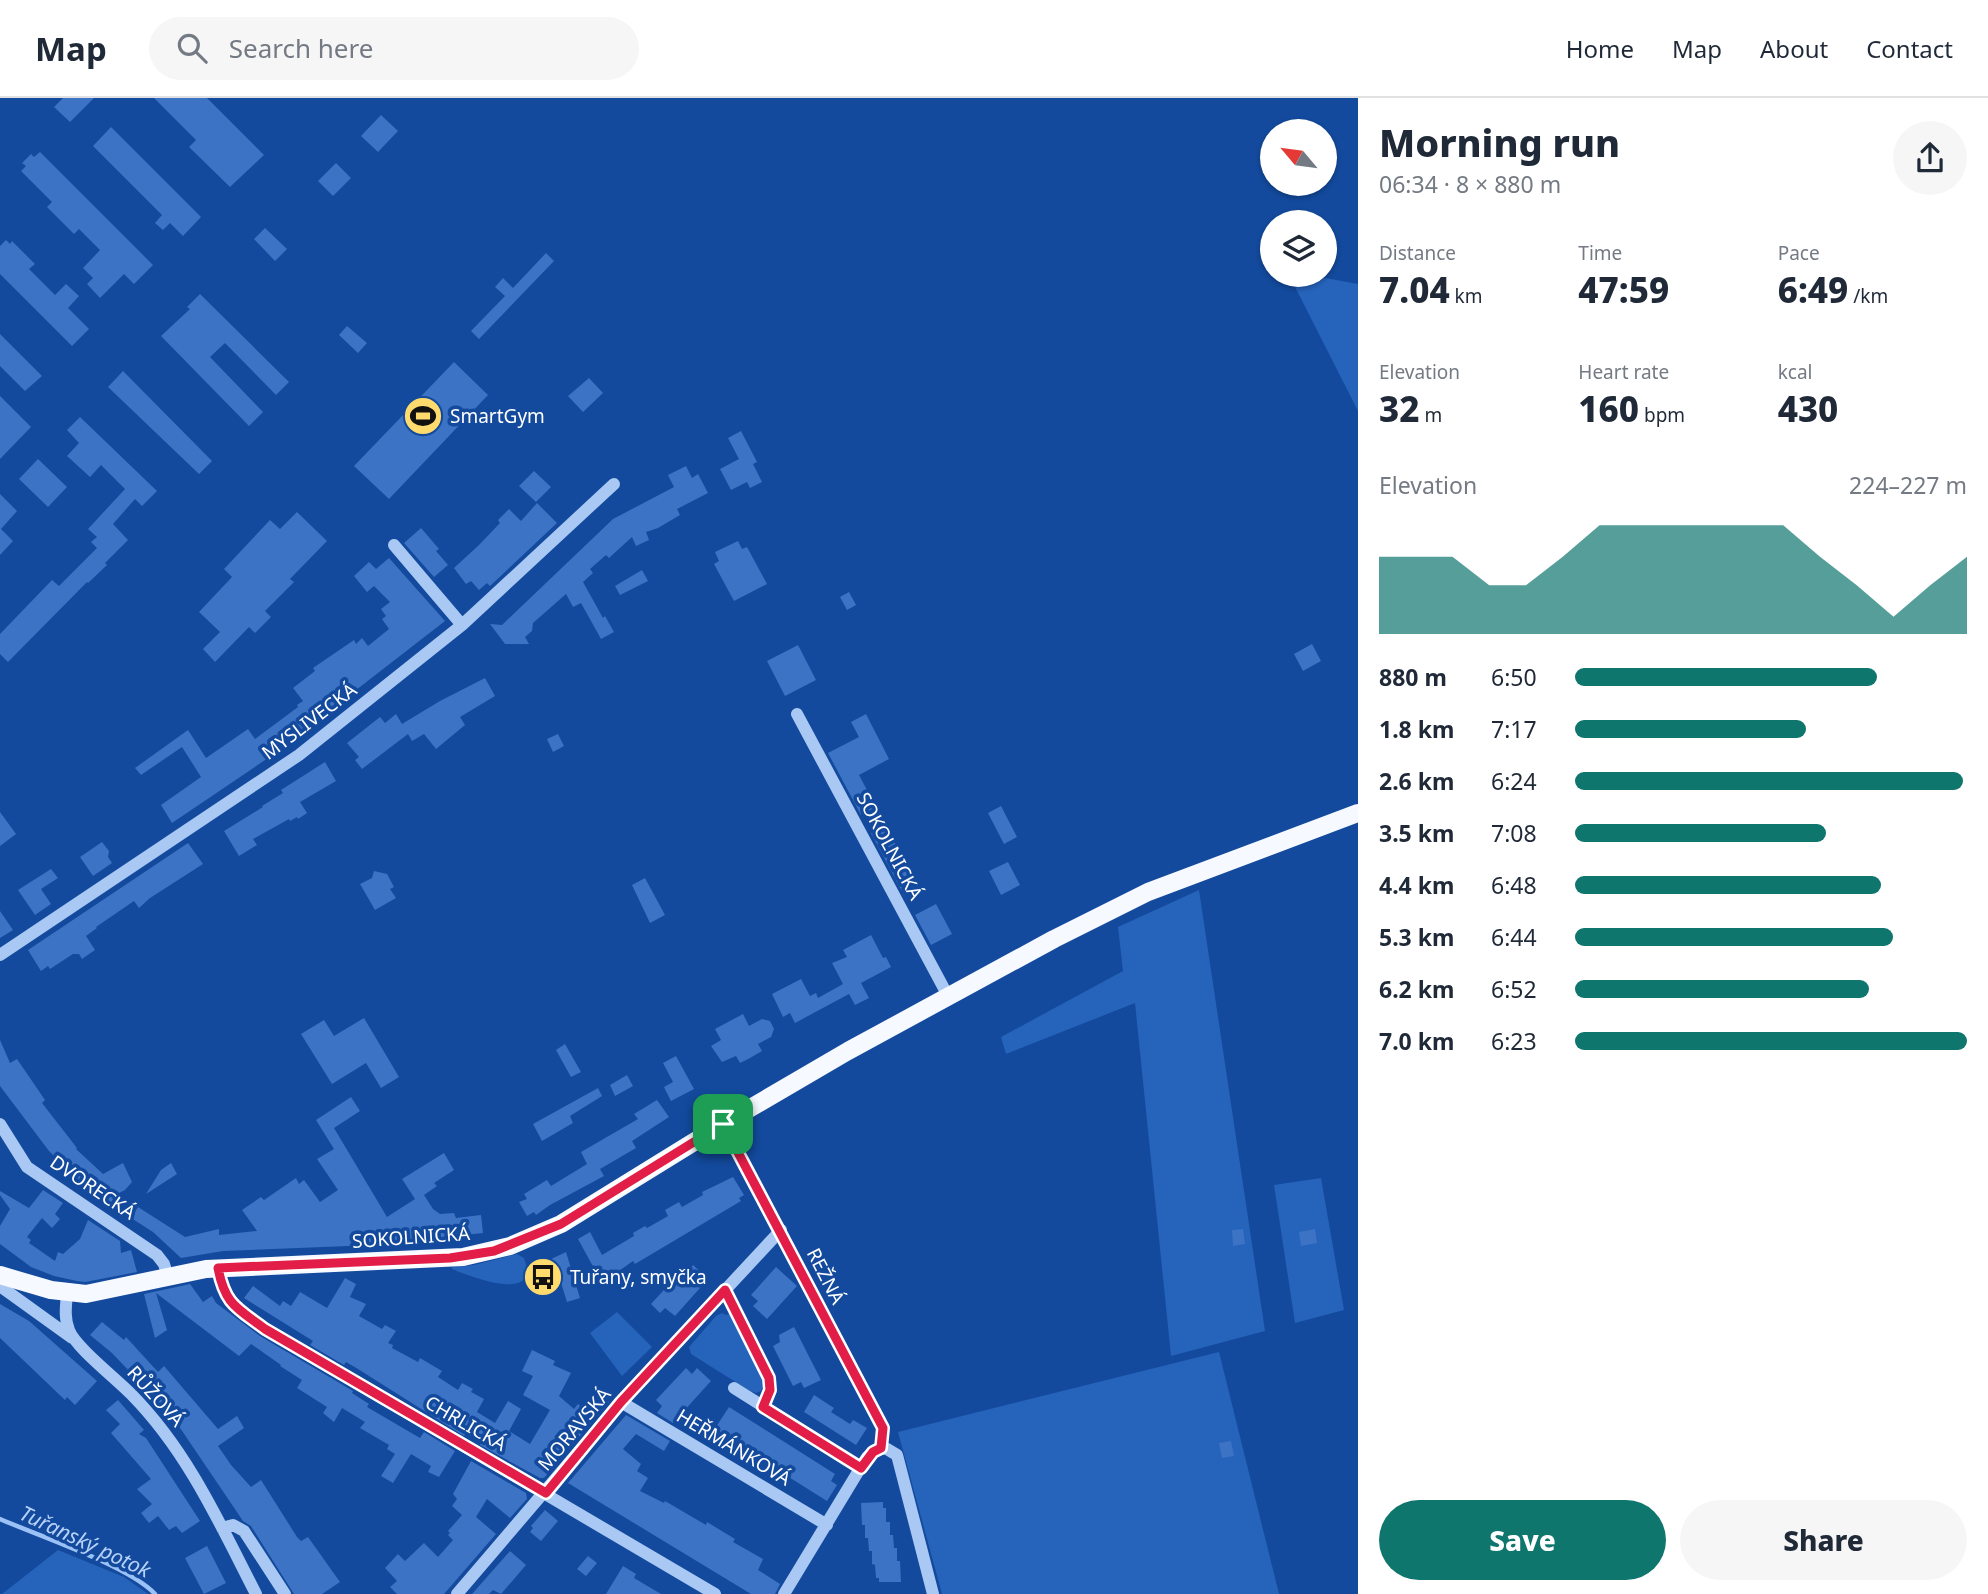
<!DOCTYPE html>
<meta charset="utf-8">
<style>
body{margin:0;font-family:"Noto Sans",sans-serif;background:#f6f6f7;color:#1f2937;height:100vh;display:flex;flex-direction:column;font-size:26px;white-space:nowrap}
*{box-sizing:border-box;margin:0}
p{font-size:23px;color:#747a83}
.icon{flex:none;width:38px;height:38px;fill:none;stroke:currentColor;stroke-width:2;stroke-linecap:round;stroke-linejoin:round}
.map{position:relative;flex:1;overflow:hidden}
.sheet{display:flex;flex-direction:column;background:#fff;width:630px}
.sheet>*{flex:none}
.needle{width:46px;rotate:299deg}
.fabs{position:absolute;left:1260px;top:21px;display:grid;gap:14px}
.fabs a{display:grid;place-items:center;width:77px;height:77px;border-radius:50%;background:#fff;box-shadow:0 2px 5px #0004;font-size:35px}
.pin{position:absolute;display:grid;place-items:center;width:60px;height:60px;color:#fff;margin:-30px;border-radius:14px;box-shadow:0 4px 10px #0006}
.round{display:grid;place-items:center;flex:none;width:74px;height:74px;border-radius:37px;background:#f6f6f7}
.head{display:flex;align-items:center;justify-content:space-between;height:119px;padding:0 21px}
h1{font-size:38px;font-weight:800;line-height:52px}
.stats{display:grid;grid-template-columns:repeat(3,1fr);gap:10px;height:119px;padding:7px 21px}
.stats div{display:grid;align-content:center}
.stats b{font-size:35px;font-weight:800}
.stats small{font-size:19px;font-weight:400}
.stats p{font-size:19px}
.chart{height:196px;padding:14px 21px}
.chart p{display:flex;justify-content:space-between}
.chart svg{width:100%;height:126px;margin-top:7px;fill:#0f766e;opacity:.7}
.action{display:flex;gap:14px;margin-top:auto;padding:14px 21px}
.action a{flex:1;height:80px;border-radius:42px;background:#0f766e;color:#fff;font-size:28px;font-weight:800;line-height:80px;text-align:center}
.action a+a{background:#f6f6f7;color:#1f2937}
ul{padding:0 21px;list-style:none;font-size:23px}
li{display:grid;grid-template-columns:112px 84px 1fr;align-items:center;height:52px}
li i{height:18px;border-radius:9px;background:#0f766e}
header{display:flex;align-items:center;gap:42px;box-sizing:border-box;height:98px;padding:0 35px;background:#fff;border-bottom:2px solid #e0e1e3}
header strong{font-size:33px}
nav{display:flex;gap:38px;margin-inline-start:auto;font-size:24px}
.search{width:490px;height:63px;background:#f6f6f7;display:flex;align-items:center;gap:18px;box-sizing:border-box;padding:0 24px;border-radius:38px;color:#747a83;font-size:26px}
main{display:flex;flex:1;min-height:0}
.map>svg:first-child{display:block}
</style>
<header>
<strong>Map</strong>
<div class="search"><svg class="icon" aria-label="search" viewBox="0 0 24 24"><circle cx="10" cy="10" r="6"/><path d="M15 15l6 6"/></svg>Search here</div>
<nav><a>Home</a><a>Map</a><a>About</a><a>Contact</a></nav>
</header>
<main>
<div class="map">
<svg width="1358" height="1496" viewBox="0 0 1358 1496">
<rect width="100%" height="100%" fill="#134a9d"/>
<path fill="#2663bb" d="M1289,177H1309L1358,186V313Z
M1199,792L1265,1233L1171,1258L1135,905L1006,956L1001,939L1123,873L1118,829Z
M1321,1080L1344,1212L1295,1225L1274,1087Z
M517,1156L524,1160C542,1207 469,1178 452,1171V1169L474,1167Z
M617,1214L652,1249L622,1278L590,1235Z
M722,1215L726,1217L730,1216L762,1278L765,1286L761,1293L756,1295L750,1293L691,1256L689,1249L716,1218Z
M1219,1254L1279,1496H942L898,1334Z
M58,1452L124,1479L148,1496H2Z"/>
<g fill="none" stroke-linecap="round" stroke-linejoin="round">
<path stroke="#9bc2f7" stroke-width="4.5" d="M0,1421C39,1438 129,1468 155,1496"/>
</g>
<path fill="#3c73c4" d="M63,0H94L70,24L54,9Z
M154,0H207L264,57L230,89L189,49L196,42Z
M381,17L398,33L378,54L361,38Z
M111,29L201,119L183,138L170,125L163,132L155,125L162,117L93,48Z
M40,54L153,167L134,186L124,176L100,200L87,186L93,180L83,170L100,152L79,131L74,136L47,109L52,104L21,73L26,68L22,65L31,56L34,59Z
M336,65L351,80L333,98L318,83Z
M265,130L287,151L275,163L254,141Z
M6,142L10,146L12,143L35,166L29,171L55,197L66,186L79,198L68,210L89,231L72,248L0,176V148Z
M546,155L554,163L479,241L471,233L505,198L495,189L503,180L513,190Z
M200,196L289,284L276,297L225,245L210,259L263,314L249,328L161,238L190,211L187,209Z
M347,228L367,245L358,255L339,237Z
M0,236L42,278L25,293L0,268Z
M454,264L488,297L389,401L354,368Z
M123,273L212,363L199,376L108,289Z
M589,280L603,295L583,314L568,298Z
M0,298L31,329L0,361Z
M80,319L157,393L142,408L135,401L113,426L128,442L105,465L107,467L88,485L87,484L8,564L0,556V536L52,482L59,488L97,450L91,444L97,439L88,431L125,391L101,367L90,379L67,358L79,345L67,332Z
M741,333L757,364L753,366L762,384L750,390L747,384L731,392L720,371L739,361L728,340Z
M38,361L67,389L48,409L19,381Z
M686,368L692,380L698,376L708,395L677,411L680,417L658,430L646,434L649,442L636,448L632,439L609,460L606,457L590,471L593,475L583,484L603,520L605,518L614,534L601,541L581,505L573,509L566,496L533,525L532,533L525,539L529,546H505L490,526L502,527L613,421L674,389L668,377Z
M534,373L551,389L536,404L519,388Z
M0,396L17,413L1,431L13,443L0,457Z
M537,405L557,425L490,488L487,485L479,492L471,483L466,486L454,470L479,447L500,425L498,422L509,411L521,423Z
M297,414L327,443L290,481L294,484L265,513L271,519L255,535L249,529L215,564L203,551L220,534L199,514L232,479L224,471L270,422L280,431Z
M421,430L439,451L436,453L448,467L434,479L404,445Z
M738,443L742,451L747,449L767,486L734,503L714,466L719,463L715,454Z
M389,460L445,523L271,658L172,725L161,707L201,679L182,649L141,677L135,670L188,632L206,660L248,631L255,641L298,609L297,607L303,603L293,590L315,573L313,570L354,542L356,546L362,540L368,548L389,531L382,521L386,518L381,511L390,504L374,488L367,494L354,478L369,464L376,471Z
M642,472L648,483L620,497L615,488Z
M849,494L856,507L847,512L840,499Z
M1312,546L1321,563L1303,573L1294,556Z
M798,547L816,582L785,598L767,563Z
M485,580L495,598L460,619L465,627L436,651L424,636L412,643L408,636L362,671L355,662L359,659L347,645L380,619L385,625L396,616L402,626L440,603Z
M866,616L889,661L859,677L876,709L861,717L828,655L859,639L851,624Z
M558,636L564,648L553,654L547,641Z
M325,664L336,683L300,704L307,715L298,721L297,719L290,723L289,721L253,741L257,747L239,758L224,733L263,709L262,708L283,695L281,692Z
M1001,708L1017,739L1004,746L988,715Z
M0,714L16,736L0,748Z
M886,728L918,789L904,797L871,735Z
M102,744L109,753L108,759L112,765L93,778L80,759Z
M188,745L203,766L150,800L139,810L134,803L96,829L97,830L86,838L95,852L82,861L79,856H73L50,871L48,868L41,873L28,852Z
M1008,764L1020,787L1001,797L989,773Z
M51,771L58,780L41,791L51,806L35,817L18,792Z
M374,773L387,776L394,789L390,791L396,800L375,812L360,786L372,780Z
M645,780L665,817L650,825L632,787Z
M936,806L952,836L931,847L915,817Z
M0,813L13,832L0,840Z
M871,837L883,860L886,859L891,869L861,885L869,900L855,907L849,896L795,925L790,915L783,919L772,896L801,881L810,898L816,895L818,900L843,886L832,865L847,859L843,852Z
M743,916L749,928L762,921L770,923L774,931L771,939L758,946L762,953L750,960L740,965L736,958L722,964L711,948L721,942L715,931Z
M364,920L399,979L381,990L366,965L332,986L301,936L324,922L334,938Z
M0,942L10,965L17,961L45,1002L42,1005L77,1050L76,1051L103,1076L123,1065L132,1084L125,1092L117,1096L120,1098L112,1107L79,1082L49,1053L0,988Z
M565,946L581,974L571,979L556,952Z
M676,958L694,991L671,1003L664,989L673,984L663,965Z
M627,977L633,988L615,998L610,987Z
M598,990L602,998L570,1018L573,1025L542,1043L533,1026Z
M351,999L360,1013L334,1030L387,1119L415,1101L402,1081L444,1055L454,1072L434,1085L437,1088L424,1097L433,1111L440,1116L454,1115L456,1120L481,1117L483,1135L374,1147L223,1153L181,1160L153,1134L131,1120L138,1109L185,1139L219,1131V1137L257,1133L242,1112L261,1099L264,1102L296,1080L299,1086L304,1082L320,1104L338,1092L317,1061L334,1051L316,1022Z
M657,1002L669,1019L632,1043L636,1050L600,1071L604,1078L550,1107L536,1117L534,1114L527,1118L519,1104L527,1101L524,1096L547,1082L551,1088L587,1066L581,1054L638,1021L634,1016Z
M171,1065L177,1076L146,1096L161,1072Z
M733,1079L744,1097L739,1100L741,1103L635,1166L633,1163L602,1185L578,1141L590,1134L602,1157L634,1138L633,1135L645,1128L647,1130L668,1118L665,1112L679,1104L682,1109L703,1097L702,1094Z
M43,1092L63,1105L55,1116L60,1121L52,1130L42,1120L27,1139L31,1142L29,1145L55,1163L58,1154L63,1156L80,1141L88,1122L120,1143L121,1155L131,1152L137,1174L85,1184L77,1183L54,1178L31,1169L0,1146V1128L10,1111L0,1097V1093L29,1110Z
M1243,1131L1245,1146L1233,1148L1232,1132Z
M1315,1131L1317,1145L1301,1148L1299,1134Z
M566,1154L580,1200L567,1204L557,1172L553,1183L547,1163Z
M693,1167L708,1181L675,1218L665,1210L660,1215L651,1206L684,1170L689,1172Z
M776,1169L797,1188L767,1221L753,1208L758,1203L751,1197Z
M345,1180L356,1186L350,1199L366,1206L359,1218L382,1231L385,1227L396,1233L388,1245L393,1247L392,1250L418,1264L420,1260L442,1273L438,1279L458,1292L462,1285L473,1291L471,1294L484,1301L477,1314L495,1325L508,1303L521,1311L509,1333L530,1346L550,1312L523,1297L533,1278L522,1273L532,1252L555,1263L553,1267L571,1275L559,1298L574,1311L578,1306L585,1312L593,1296L609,1304L544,1380H540L480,1347L484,1339L469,1330L464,1338L358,1271L346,1264L344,1267L310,1247L313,1243L244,1200L253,1188L280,1208L283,1203L291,1208L300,1194L327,1210Z
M190,1186L203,1204L212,1198L216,1205L260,1238L353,1293L352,1295L369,1306L367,1309L420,1340L424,1334L455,1353L439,1379L428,1374L431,1368L411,1356L393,1385L381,1378L395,1356L387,1351L389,1347L360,1330L365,1324L342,1310L334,1324L323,1315L327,1309L297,1290L302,1282L280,1268L281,1267L251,1246L239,1258L156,1195L167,1232L155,1240L144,1196Z
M0,1206L29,1223L97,1283L75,1307L67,1299L65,1302L0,1240Z
M102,1224L124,1242L126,1239L158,1274L164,1268L218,1331L237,1318L244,1330L218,1348L231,1367L251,1389L261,1382L297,1439L301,1443L308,1439L340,1484L322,1496H294L251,1428L243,1423L172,1318L112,1255L90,1237Z
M794,1229L821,1282L804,1290L801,1284L793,1288L773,1248L780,1244L779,1237Z
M686,1270L692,1276L697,1270L711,1283L673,1325L657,1315L662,1308L656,1302Z
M814,1297L834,1310L831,1314L850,1326L853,1322L867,1330L856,1347L804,1314Z
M118,1302L144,1332L139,1336L146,1340L200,1423L182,1435L176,1428L169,1432L158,1418L149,1425L141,1415L152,1406L137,1391L151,1381L111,1335L120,1326L106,1312Z
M729,1309L835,1376L831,1383L837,1387L827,1403L714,1332Z
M626,1317L670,1343L664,1353L636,1336L623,1351L641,1366L637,1373L648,1380L640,1393L664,1405L665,1403L706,1427L707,1424L735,1441L733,1444L763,1461L758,1472L780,1486L775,1496H751L568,1385Z
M1231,1343L1234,1358L1222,1360L1219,1345Z
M471,1363L526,1395L527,1401L510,1420L487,1401L476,1419L496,1436L444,1496H397L390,1489L397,1483L385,1470L398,1456L405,1463L424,1445L438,1459L453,1442L448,1437L450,1435L448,1433L462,1417L452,1408L457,1401L453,1396Z
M883,1404V1410H886V1424H890V1437H893L894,1450H897V1463H900L901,1484H879V1480H876L875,1467L872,1466V1453H869L868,1440H865V1427H862L861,1405Z
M545,1412L558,1423L541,1443L530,1434L533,1430L531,1428Z
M207,1448L226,1485L204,1496L185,1460Z
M510,1453L526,1467L501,1496L493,1492L489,1496H472Z
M588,1458L597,1465L586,1478L577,1471Z
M623,1468L636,1476L634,1480L661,1496H606Z"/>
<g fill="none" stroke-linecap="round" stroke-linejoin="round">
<path stroke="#a9c8f4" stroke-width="12" d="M394,447L462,527
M797,616L948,898
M0,857L299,657L462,527L614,386
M0,1026L27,1069L157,1157L164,1166L168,1179
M723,1026L883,1330L881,1350L873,1354L867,1359L784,1496
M218,1170C225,1207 237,1210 265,1231L715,1496
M0,1188L72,1240
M725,1192L769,1280L770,1291L763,1309
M67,1195C66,1208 64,1220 69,1232C75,1249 118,1282 132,1297C188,1354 220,1426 256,1496
M734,1290L861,1370
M621,1304L827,1427
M881,1350L887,1351L897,1357L933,1496
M222,1430L233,1427L244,1433L285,1496
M457,1496L621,1304L781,1132"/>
<path stroke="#f6f9ff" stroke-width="18" d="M0,1177L51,1192L86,1196L206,1171L463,1159L510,1148L561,1126L723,1026L848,953L1054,841L1148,794L1358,715"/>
</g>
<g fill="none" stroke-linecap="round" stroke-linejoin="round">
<g stroke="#fff" stroke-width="14">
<path id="route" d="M723,1026L883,1330L881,1350L873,1354L861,1370L763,1309L770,1292L769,1280L725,1192L621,1304L546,1395L265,1231C237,1210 225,1207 218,1170L450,1160L494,1153L561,1126Z"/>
</g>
<use href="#route" stroke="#e11d48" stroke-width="9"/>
</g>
<defs>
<g id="stadium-disc" transform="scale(2.0125)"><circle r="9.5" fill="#ffda6c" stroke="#134a9d"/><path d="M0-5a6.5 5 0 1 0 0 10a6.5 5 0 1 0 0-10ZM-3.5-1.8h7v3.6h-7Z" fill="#111"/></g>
<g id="bus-disc" transform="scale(2.0125)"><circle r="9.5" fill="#ffda6c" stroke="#134a9d"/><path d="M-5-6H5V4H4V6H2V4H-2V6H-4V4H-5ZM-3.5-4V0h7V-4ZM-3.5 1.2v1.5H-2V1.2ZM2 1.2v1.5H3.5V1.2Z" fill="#111"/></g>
</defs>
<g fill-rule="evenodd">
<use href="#stadium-disc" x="423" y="318"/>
<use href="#bus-disc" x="543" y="1179"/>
</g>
<g text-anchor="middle" stroke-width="7" stroke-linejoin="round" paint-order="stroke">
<g font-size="19" fill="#fff" stroke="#134a9d" text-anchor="start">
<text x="450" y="325">SmartGym</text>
<text x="570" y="1186">Tuřany, smyčka</text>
</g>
<g font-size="19" fill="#fff" stroke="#134a9d">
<text transform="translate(309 623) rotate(-37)" y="7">MYSLIVECKÁ</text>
<text transform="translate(890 748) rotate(62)" y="7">SOKOLNICKÁ</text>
<text transform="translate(93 1089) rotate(34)" y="7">DVORECKÁ</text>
<text transform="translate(411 1139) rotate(-4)" y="7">SOKOLNICKÁ</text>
<text transform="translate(826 1178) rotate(63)" y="7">REŽNÁ</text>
<text transform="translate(156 1298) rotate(48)" y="7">RŮŽOVÁ</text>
<text transform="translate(466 1325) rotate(30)" y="7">CHRLICKÁ</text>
<text transform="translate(574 1331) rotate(-50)" y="7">MORAVSKÁ</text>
<text transform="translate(734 1349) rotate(31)" y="7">HEŘMÁNKOVÁ</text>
</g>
<g font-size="21" font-style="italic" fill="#b6d2fa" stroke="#134a9d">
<text transform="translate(85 1444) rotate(25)" y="7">Tuřanský potok</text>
</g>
</g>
</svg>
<div class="fabs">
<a><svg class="needle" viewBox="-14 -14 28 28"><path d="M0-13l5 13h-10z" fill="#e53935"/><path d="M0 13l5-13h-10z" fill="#747a83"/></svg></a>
<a><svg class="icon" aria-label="layers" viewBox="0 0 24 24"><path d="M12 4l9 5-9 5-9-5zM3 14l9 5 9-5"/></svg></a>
</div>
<div class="pin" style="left:723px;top:1026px;background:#1e9e55"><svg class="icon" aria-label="arrive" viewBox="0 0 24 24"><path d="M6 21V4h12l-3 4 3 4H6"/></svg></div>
</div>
<section class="sheet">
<div class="head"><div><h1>Morning run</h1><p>06:34 · 8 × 880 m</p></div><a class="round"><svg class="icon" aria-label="share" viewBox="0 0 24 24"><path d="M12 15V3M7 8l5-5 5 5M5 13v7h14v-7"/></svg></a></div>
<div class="stats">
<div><p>Distance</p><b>7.04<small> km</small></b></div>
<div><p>Time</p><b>47:59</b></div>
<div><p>Pace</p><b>6:49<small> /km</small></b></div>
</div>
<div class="stats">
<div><p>Elevation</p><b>32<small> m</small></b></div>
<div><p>Heart rate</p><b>160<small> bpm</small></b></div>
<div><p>kcal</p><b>430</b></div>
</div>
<div class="chart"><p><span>Elevation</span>224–227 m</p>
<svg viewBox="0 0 160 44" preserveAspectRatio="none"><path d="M0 44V17L10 17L20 17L30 27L40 27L50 17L60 6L70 6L80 6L90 6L100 6L110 6L120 17L130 27L140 38L150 27L160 17V44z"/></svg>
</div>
<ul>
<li><b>880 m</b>6:50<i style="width:77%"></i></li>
<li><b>1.8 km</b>7:17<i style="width:59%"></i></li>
<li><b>2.6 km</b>6:24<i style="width:99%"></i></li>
<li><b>3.5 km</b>7:08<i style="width:64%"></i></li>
<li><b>4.4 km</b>6:48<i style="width:78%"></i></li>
<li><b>5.3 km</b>6:44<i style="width:81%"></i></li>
<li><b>6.2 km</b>6:52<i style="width:75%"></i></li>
<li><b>7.0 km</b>6:23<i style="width:100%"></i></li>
</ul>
<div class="action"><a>Save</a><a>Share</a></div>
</section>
</main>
